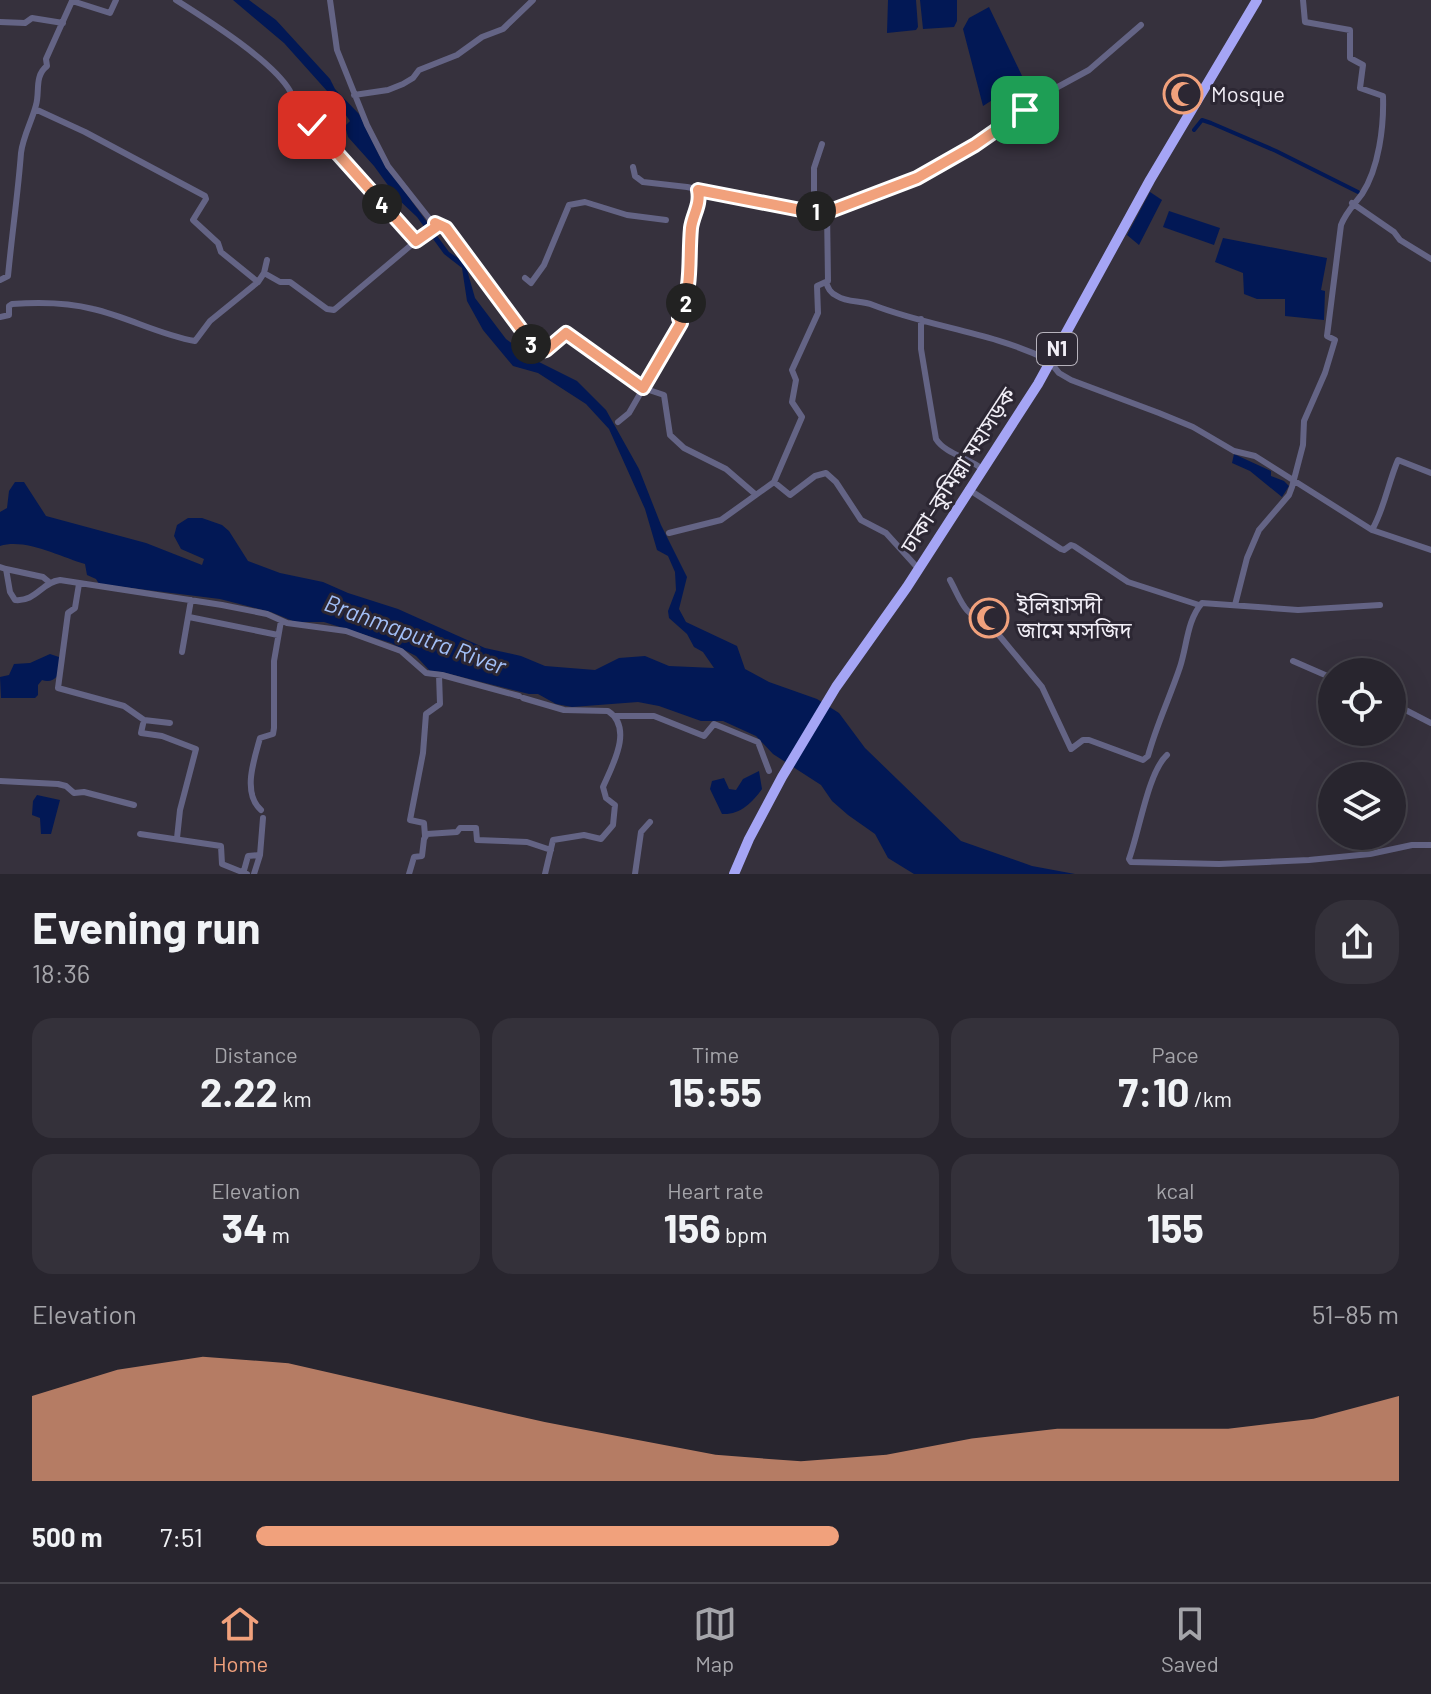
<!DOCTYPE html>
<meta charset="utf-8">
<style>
body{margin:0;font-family:Barlow,"Noto Sans Bengali",sans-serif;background:#34313a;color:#f1f3f6;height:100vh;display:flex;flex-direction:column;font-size:30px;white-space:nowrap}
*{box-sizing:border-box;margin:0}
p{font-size:26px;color:#a5a5aa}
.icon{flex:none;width:44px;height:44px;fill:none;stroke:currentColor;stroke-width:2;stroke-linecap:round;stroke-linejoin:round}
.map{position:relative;height:874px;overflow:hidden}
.panel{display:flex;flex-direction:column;background:#28252e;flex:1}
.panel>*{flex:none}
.controls{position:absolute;left:1318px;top:658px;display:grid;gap:16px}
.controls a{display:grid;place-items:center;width:88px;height:88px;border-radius:50%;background:#28252e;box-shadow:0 8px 32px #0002,0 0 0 2px #44424a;font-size:40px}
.pin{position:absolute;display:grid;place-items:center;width:68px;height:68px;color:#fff;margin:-34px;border-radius:16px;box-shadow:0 4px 12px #0006}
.km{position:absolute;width:40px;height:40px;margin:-20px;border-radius:50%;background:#222;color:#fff;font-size:22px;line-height:40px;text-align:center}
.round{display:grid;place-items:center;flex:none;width:84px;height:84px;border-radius:32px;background:#34313a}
.summary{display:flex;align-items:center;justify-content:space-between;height:136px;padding:0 32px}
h1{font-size:44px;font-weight:700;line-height:60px}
.figures{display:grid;grid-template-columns:repeat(3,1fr);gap:12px;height:136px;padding:8px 32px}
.figures div{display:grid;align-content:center;border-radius:20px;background:#34313a;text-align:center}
.figures b{font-size:40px;font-weight:700}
.figures small{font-size:22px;font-weight:400}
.figures p{font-size:22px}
.chart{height:224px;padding:16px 32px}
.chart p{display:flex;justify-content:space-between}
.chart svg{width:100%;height:144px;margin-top:8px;fill:#f1a17c;opacity:.7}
ul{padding:0 32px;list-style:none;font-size:26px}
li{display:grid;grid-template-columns:128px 96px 1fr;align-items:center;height:60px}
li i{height:20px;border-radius:10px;background:#f1a17c}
.menu{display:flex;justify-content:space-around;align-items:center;height:112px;border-top:2px solid #44424a;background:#28252e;font-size:22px;color:#a5a5aa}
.menu a{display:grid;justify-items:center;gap:4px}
.menu .selected{color:#f1a17c}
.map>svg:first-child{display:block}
</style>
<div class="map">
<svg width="1431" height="874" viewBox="0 0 1431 874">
<rect width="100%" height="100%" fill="#36313d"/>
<path fill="#021855" d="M233,0H249L276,20L330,79L335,89L359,114L379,155L413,203L449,252L465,263L475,298L506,339L535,360L577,381L606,410L639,469L661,525L687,577L679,609L686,622L737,646L745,669L769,682L817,699L839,713L865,748L961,841L1032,866L1075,874H914L888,858L875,834L848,815L832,801L821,785L773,754L756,736L723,721H701L659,706L638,702L572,707L556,704L538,694H529L442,672L430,671L416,656L391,643L324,622H295L271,612L220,599L99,584L96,579L87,575L85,564C60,557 26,538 0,546V512L7,508L9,491L15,482H24L46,516L146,543L202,565L204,559L181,549L174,536L177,525L188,518H202L222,525L229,531L248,561L280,573L323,582L348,593L398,609L485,648L521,656L545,666L595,670L619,658L645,656L669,666L714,668L703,652L694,647L687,634L669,618L668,611L676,590L675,572L668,556L657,550L645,509L609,429L586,404L538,373L513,366L483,330L467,301L462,268L444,254L417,217L398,199L374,166L348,137L345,126L350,121L336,101L284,43Z
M888,0H916L918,27L916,30L887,33Z
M920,0H957V21L954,27L923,29Z
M989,7L1024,80L983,106L963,29L969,18Z
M1150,192L1162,200L1139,245L1127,235Z
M1169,211L1220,228L1214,245L1163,227Z
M1223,238L1327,258L1321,290L1325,291L1324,320L1285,316V299H1257L1244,294L1243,273L1215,262Z
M1234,454L1271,471V476L1284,481L1289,486L1282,497L1250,471L1232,463Z
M50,654L59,657C64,670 56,685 42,680L38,685V695L35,698H1L0,677L9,675L14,664L30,663Z
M759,771L762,789C752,803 740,815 722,814L710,789L712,781L724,778L729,789L736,790L743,779Z
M37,795L60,800L51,834H41L40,818L32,815L33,801Z"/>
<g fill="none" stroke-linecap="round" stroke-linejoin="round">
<path stroke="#021855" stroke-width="4" d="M1194,130L1202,120L1211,123L1276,151L1358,192"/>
<path stroke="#646485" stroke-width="6" d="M176,0C206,19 273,61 290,91C293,96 293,102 296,108L416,241
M0,22L25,23L32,18L63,23
M354,95L388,90L403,84L413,78L419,70L457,55L482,37L503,29L533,0
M35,109L85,132L205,196L206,199L193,220L218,243L221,252L258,282
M633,167L635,176L643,182L687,187L806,211L833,210L917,178L953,159L1054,89L1089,70L1141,25
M1352,203L1394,232L1400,240L1431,259
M814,211V168L822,144
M435,223L446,228L454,236L532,344L542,351L546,350L566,333L643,388L664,395L670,435L684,448L726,469L755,494
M264,273L267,260
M525,278L531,283L544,265L569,205L585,202L627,215L666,220
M0,280L8,276C12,234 18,193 21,153C23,136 32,121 36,105C40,92 34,76 47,66L46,59L72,1L110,13L116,0
M826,282C828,288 830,293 837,296C848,303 861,300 873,305C929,327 991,332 1046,359
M0,317L9,315V306L12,304C39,302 66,302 93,309C128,317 160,335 195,341L210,321L258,282L264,273L280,282H290L327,309L334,310L416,241L436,227L388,166L367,125L337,50L330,0
M921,319V349L936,439C944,452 964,457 978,466
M1050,362L1059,373L1071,380L1159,413L1193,427L1234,451L1255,456L1372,530L1431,550
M618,422L629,413L681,323L679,318C693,283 688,263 692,228C693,214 701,205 698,190
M774,482L790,495L815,476L826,473L836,482L861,520L886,533L915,565
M968,489L1061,549L1064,550L1071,545L1074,546L1128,582L1199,605
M1372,530C1385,507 1388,483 1398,460L1431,473
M669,533L721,520L774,482L802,417L792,402L796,380L792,370L818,313L817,286L828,281L827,211
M0,567L6,569L10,592L15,600C36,602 42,582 60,580L222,605L267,614L287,623L346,631L401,651L426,673L442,675L519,696
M6,569L43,577L49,582
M950,580C962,602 963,615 988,622L1042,687L1071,749L1083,740H1089L1143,760L1148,756C1156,726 1170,697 1180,667C1187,646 1187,620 1202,603L1298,610L1380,605
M79,584L75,608L68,613L58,688L124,706L144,720L170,723
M1235,605L1247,558L1259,530L1289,495L1292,487L1303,445L1304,421L1325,373L1335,340L1327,336L1341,225C1346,212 1354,205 1362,194C1379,168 1384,126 1383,96L1360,88L1363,65L1350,58V30L1305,22L1303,0
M189,617L278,635
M182,652L191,600
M1293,661L1332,678
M523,698L564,710L608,711C634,728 612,766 603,787L606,798L615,805L613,825L601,839L584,835L553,840L545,874
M1392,703L1431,723
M615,716H654L704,736L714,724L758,742L769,771
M143,724L141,733L162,736L196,749L180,810L177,838
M1167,755C1148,772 1139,833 1129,859L1131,862L1219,864L1309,860L1370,854L1412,845H1431
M0,781L58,784L66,786L74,793L84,792L134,805
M261,810C242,793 254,760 260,738L273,734L274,728V661L281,621
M140,834L221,846L222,864L247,874
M425,836L424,823L410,820L423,753L426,714L440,704L439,675
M243,874L248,856L260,855L263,818
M254,874L260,855
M409,874L414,857L422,856L424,839L427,834L457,832L460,828H476L477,840L527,842L551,850
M635,874L641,832L650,822"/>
<path stroke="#a5a5f5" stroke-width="10" d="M734,874L749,839L782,777L836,687L907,587L1038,384L1150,180L1257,0"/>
</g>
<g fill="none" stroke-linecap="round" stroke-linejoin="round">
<g stroke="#fff" stroke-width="16">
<path id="route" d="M312,125L416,241L436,227L435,223L446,228L532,344L542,351L546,350L566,333L643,388L681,323L679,318C693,285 688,262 691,228C693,214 701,205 698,190L806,211L833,210L917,178L975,145L1025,110"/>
</g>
<use href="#route" stroke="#f1a17c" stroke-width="10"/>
</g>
<defs>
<g id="mosque-ring" transform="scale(2)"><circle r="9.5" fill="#2c2733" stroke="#f1a17c" stroke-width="1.5"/><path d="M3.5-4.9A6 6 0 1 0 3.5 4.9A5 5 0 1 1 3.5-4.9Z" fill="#f1a17c"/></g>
</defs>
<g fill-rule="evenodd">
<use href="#mosque-ring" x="1183" y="94"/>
<use href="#mosque-ring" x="989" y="618"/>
</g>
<g text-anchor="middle" stroke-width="6" stroke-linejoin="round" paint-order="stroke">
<rect fill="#2c2733" stroke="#b6b2bc" stroke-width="2" x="1037" y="333" width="40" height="32" rx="6"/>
<g font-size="20" font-weight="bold" fill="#f1eef6">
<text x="1057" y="356">N1</text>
</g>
<g font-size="22" fill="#f1eef6" stroke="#2c2733" text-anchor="start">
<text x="1211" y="102">Mosque</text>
<text x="1017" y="613">ইলিয়াসদী<tspan x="1017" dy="25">জামে মসজিদ</tspan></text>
</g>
<g font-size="22" fill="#f1eef6" stroke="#2c2733">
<text transform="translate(958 470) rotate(-57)" y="8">ঢাকা–কুমিল্লা মহাসড়ক</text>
</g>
<g font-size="24" font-style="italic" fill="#a2bff7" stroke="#2c2733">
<text transform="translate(415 635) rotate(20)" y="8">Brahmaputra River</text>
</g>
</g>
</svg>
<div class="controls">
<a><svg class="icon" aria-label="locate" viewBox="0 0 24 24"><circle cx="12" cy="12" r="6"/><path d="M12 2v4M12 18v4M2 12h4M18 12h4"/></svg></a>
<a><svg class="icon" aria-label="layers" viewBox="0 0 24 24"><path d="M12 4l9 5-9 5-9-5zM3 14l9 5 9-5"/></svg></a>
</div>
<div class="pin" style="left:1025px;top:110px;background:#1e9e55"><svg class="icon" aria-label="arrive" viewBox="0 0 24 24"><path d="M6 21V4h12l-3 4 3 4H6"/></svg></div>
<div class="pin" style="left:312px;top:125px;background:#d93025"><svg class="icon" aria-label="check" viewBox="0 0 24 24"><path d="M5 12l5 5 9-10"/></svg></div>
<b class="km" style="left:816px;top:211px">1</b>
<b class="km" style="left:686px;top:303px">2</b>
<b class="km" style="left:531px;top:344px">3</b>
<b class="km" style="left:382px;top:204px">4</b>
</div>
<section class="panel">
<div class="summary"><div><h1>Evening run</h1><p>18:36</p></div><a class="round"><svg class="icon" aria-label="share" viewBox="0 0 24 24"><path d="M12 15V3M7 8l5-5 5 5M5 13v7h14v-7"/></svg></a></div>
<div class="figures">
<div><p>Distance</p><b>2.22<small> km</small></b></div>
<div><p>Time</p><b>15:55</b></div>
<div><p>Pace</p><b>7:10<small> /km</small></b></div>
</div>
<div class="figures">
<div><p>Elevation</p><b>34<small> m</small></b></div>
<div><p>Heart rate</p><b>156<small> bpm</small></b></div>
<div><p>kcal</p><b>155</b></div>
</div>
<div class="chart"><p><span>Elevation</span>51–85 m</p>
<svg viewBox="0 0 160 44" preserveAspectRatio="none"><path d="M0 44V18L10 10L20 6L30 8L40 14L50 20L60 26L70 31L80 36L90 38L100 36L110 31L120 28L130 28L140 28L150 25L160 18V44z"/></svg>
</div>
<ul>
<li><b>500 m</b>7:51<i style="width:51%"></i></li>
</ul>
</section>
<nav class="menu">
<a class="selected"><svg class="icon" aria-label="home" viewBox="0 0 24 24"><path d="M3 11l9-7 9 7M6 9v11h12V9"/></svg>Home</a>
<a><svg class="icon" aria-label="map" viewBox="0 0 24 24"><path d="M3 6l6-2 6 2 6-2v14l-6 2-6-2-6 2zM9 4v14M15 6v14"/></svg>Map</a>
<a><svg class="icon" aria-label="saved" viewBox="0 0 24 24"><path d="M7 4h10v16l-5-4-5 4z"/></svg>Saved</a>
</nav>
